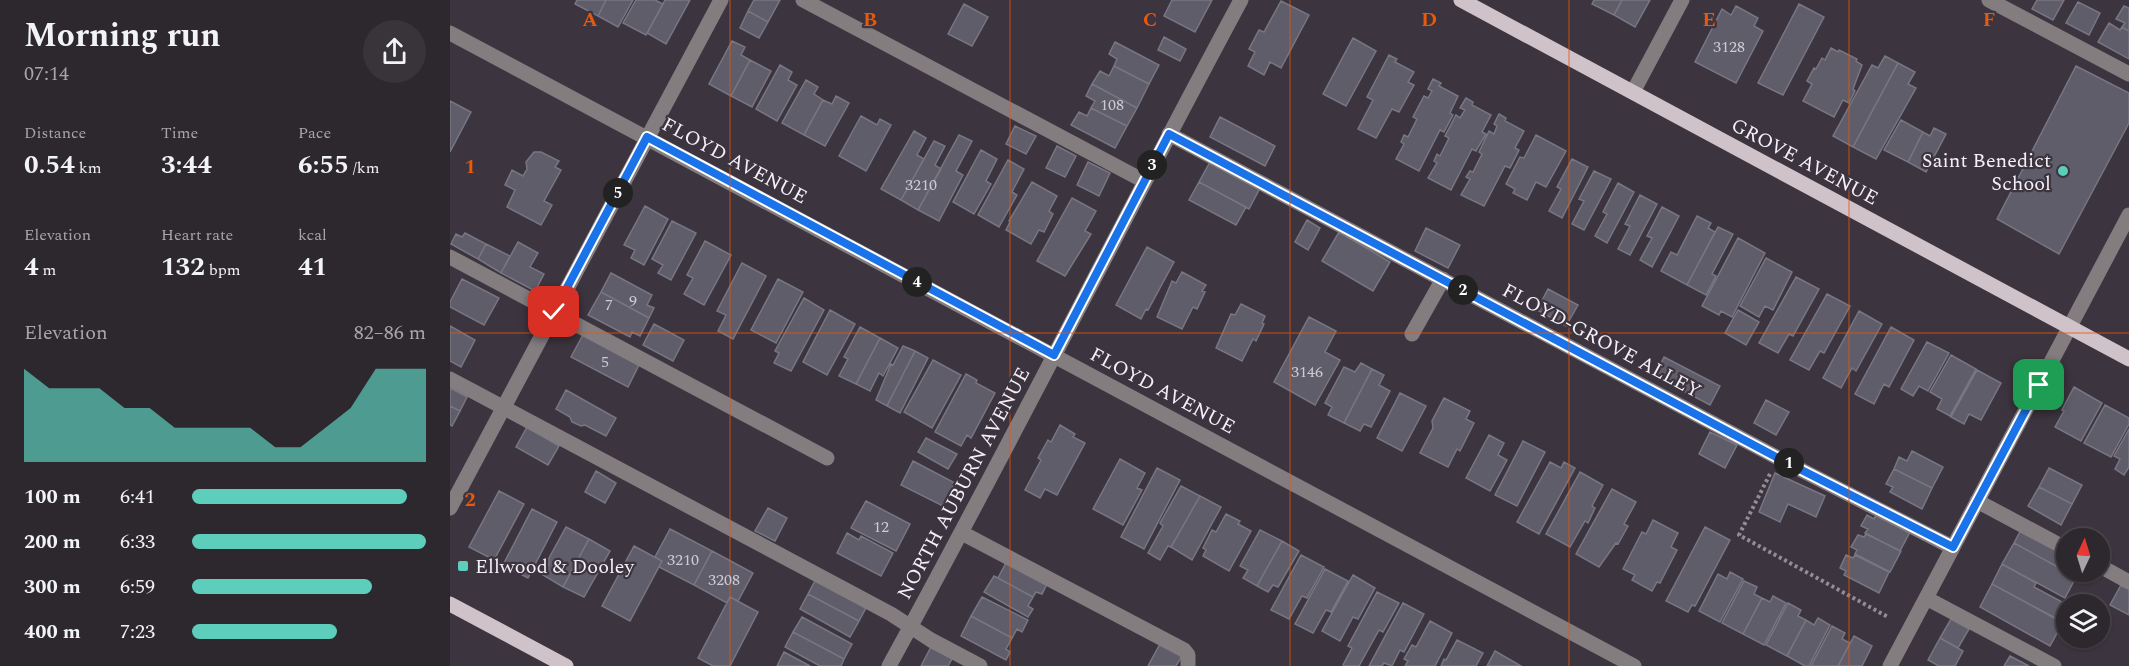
<!DOCTYPE html>
<meta charset="utf-8">
<style>
body{margin:0;font-family:Spectral,serif;background:#39333a;color:#f1f3f6;height:100vh;display:flex;flex-direction:column;font-size:22px;white-space:nowrap}
*{box-sizing:border-box;margin:0}
p{font-size:20px;color:#a7a5aa}
.icon{flex:none;width:33px;height:33px;fill:none;stroke:currentColor;stroke-width:2;stroke-linecap:round;stroke-linejoin:round}
.map{position:relative;flex:1;overflow:hidden}
.sheet{display:flex;flex-direction:column;background:#2d272e;width:450px}
.sheet>*{flex:none}
.needle{width:39px;rotate:4deg}
.fabs{position:absolute;left:1606px;top:528px;display:grid;gap:12px}
.fabs a{display:grid;place-items:center;width:54px;height:54px;border-radius:50%;background:#2d272e;box-shadow:0 2px 4px #0004,0 0 0 2px #48444a;font-size:30px}
.pin{position:absolute;display:grid;place-items:center;width:51px;height:51px;color:#fff;margin:-26px;border-radius:12px;box-shadow:0 3px 9px #0006}
.km{position:absolute;width:30px;height:30px;margin:-15px;border-radius:50%;background:#222;color:#fff;font-size:16px;line-height:30px;text-align:center}
.round{display:grid;place-items:center;flex:none;width:63px;height:63px;border-radius:32px;background:#39333a}
.head{display:flex;align-items:center;justify-content:space-between;height:102px;padding:0 24px}
h1{font-size:33px;font-weight:700;line-height:45px}
.stats{display:grid;grid-template-columns:repeat(3,1fr);gap:9px;height:102px;padding:6px 24px}
.stats div{display:grid;align-content:center}
.stats b{font-size:26px;font-weight:700}
.stats small{font-size:16px;font-weight:400}
.stats p{font-size:16px}
.chart{height:168px;padding:12px 24px}
.chart p{display:flex;justify-content:space-between}
.chart svg{width:100%;height:108px;margin-top:6px;fill:#5ccebb;opacity:.7}
ul{padding:0 24px;list-style:none;font-size:20px}
li{display:grid;grid-template-columns:96px 72px 1fr;align-items:center;height:45px}
li i{height:15px;border-radius:8px;background:#5ccebb}
main{display:flex;flex:1;min-height:0}
.map>svg:first-child{display:block}
</style>
<main>
<section class="sheet">
<div class="head"><div><h1>Morning run</h1><p>07:14</p></div><a class="round"><svg class="icon" aria-label="share" viewBox="0 0 24 24"><path d="M12 15V3M7 8l5-5 5 5M5 13v7h14v-7"/></svg></a></div>
<div class="stats">
<div><p>Distance</p><b>0.54<small> km</small></b></div>
<div><p>Time</p><b>3:44</b></div>
<div><p>Pace</p><b>6:55<small> /km</small></b></div>
</div>
<div class="stats">
<div><p>Elevation</p><b>4<small> m</small></b></div>
<div><p>Heart rate</p><b>132<small> bpm</small></b></div>
<div><p>kcal</p><b>41</b></div>
</div>
<div class="chart"><p><span>Elevation</span>82–86 m</p>
<svg viewBox="0 0 160 44" preserveAspectRatio="none"><path d="M0 44V6L10 14L20 14L30 14L40 22L50 22L60 30L70 30L80 30L90 30L100 38L110 38L120 30L130 22L140 6L150 6L160 6V44z"/></svg>
</div>
<ul>
<li><b>100 m</b>6:41<i style="width:92%"></i></li>
<li><b>200 m</b>6:33<i style="width:100%"></i></li>
<li><b>300 m</b>6:59<i style="width:77%"></i></li>
<li><b>400 m</b>7:23<i style="width:62%"></i></li>
</ul>
</section>
<div class="map">
<svg width="1679" height="666" viewBox="0 0 1679 666">
<rect width="100%" height="100%" fill="#3c343e"/>
<path fill="#5e5d69" stroke="#787683" stroke-width="1.5" d="M127,0H156L148,16L125,4Z
M156,0H183L168,27L148,16Z
M186,0H205L213,4L196,35L173,23Z
M215,0H240L216,44L197,33Z
M304,0H330L318,22L298,11Z
M722,0H762L745,32L714,16Z
M1144,0H1172L1164,15L1142,4Z
M1172,0H1200L1185,27L1164,15Z
M1587,0H1614L1603,20L1582,9Z
M831,1L859,15L831,68L820,62L814,75L798,66L805,52L799,49L809,30L814,32Z
M1628,2L1650,13L1639,35L1616,23Z
M514,4L538,17L522,46L498,34Z
M1349,4L1374,17L1333,95L1308,83Z
M1286,6L1308,18L1304,26L1313,31L1286,83L1245,62L1272,9L1281,15Z
M1674,6L1679,8V31L1672,27L1675,23L1666,19Z
M298,11L318,22L309,38L290,28Z
M1659,23L1670,30L1672,27L1679,31V59L1648,42Z
M714,37L736,49L730,61L708,50Z
M903,38L926,51L896,106L873,94Z
M282,41L295,47L291,55L300,60L281,96L259,84Z
M665,42L709,65L699,84L664,66L667,59L659,54Z
M1381,48L1388,52L1389,50L1407,59L1406,61L1412,65L1403,89L1405,91L1399,103L1393,100L1384,117L1353,101L1362,84L1357,81L1364,68L1366,69L1372,58L1375,60Z
M939,55L947,59L945,62L964,72L958,82L964,85L949,112L942,109L926,138L908,129L923,100L917,97Z
M1435,56L1448,63L1403,147L1383,136L1422,65L1428,68Z
M300,60L321,71L302,107L281,96Z
M1448,63L1465,72L1458,84L1466,88L1426,159L1403,147Z
M330,65L342,72L338,80L347,85L327,121L306,109Z
M664,66L699,84L687,108L642,84L650,71L659,76Z
M1626,66L1679,93V123L1609,254L1547,219Z
M983,79L991,83L989,86L1008,96L1000,113L1003,115L994,132L990,130L969,171L946,159L954,144L951,142L954,135L958,137L967,119L963,117L974,96L978,98L982,91L978,89Z
M356,80L368,87L364,94L373,100L354,135L332,123Z
M642,84L687,108L677,126L641,108L645,101L636,96Z
M386,96L399,103L375,146L354,135L373,100L382,104Z
M1016,98L1023,102L1022,105L1041,115L1032,132L1036,134L1026,151L1022,149L1001,190L978,178L987,163L984,161L987,154L990,156L999,138L995,136L1006,115L1010,118L1015,110L1010,108Z
M0,101L21,112L0,152Z
M641,108L677,126L665,148L621,125L629,112L637,116Z
M1049,114L1056,118L1055,121L1074,131L1065,148L1069,150L1060,168L1055,166L1034,206L1011,195L1020,179L1016,177L1020,171L1023,172L1032,154L1029,152L1039,131L1044,134L1047,126L1044,124Z
M411,116L427,125L430,119L441,125L416,171L389,156Z
M770,117L825,146L815,166L760,137Z
M1451,120L1473,132L1458,162L1434,150Z
M565,126L586,136L576,154L556,144Z
M1484,128L1496,134L1476,172L1458,162L1473,132L1480,136Z
M464,131L476,138L467,155L474,159L451,200L431,189Z
M509,135L522,141L506,171L513,175L489,221L468,210Z
M1086,135L1116,151L1096,187L1086,182L1077,200L1063,193L1065,189L1056,184L1070,157L1074,158Z
M484,141L495,146L485,165L491,169L468,210L451,200Z
M607,146L626,156L615,177L596,168Z
M531,150L547,159L536,181L541,184L524,214L503,202Z
M84,152H91L109,161L105,167L111,170L94,201L102,205L91,225L57,207L65,190L55,185L62,170L73,176L77,169L76,162Z
M1122,159L1138,167L1112,218L1099,211L1111,189L1107,187Z
M558,160L574,169L562,192L567,195L549,227L528,215Z
M638,162L660,173L649,196L627,185Z
M760,162L810,188L799,209L749,182Z
M1144,171L1161,179L1134,230L1122,224L1134,201L1129,199Z
M582,182L607,196L599,211L603,214L594,232L589,230L581,244L556,230L560,222L559,221Z
M749,182L796,207L786,225L739,200Z
M1168,183L1184,192L1157,243L1145,236L1157,214L1153,212Z
M1190,195L1207,204L1180,255L1168,249L1180,226L1175,224Z
M622,198L646,211L635,231L641,234L615,276L587,261Z
M195,206L218,219L194,265L181,258L185,250L174,245Z
M1212,207L1229,216L1202,267L1190,260L1202,238L1197,236Z
M1247,216L1261,223L1258,228L1265,232L1237,285L1211,271L1221,252L1227,255Z
M857,220L870,228L858,250L845,242Z
M222,221L246,233L221,280L208,273L213,265L202,259Z
M1268,227L1283,234L1262,274L1266,276L1256,295L1237,285Z
M976,228L1010,245L998,268L965,251Z
M889,232L940,262L923,291L872,261Z
M15,233L36,244L28,259L1,244L6,234L12,237Z
M1288,238L1315,253L1282,317L1271,311L1269,315L1252,306Z
M255,241L281,255L254,305L234,294L243,278L237,275Z
M68,242L88,253L80,267L94,274L85,291L51,273Z
M36,244L60,256L51,273L28,259Z
M697,247L724,262L698,310L696,309L691,319L666,305Z
M1316,258L1342,272L1323,310L1315,306L1309,317L1290,306Z
M292,263L316,276L283,339L268,331L276,315L267,311Z
M732,272L756,285L752,291L755,292L747,309L743,307L732,329L707,317L722,281L726,283Z
M161,273L202,295L197,305L204,308L199,318L151,292Z
M1346,277L1369,289L1343,336L1339,334L1328,353L1309,343Z
M12,279L49,298L34,325L0,307V302Z
M328,279L353,292L326,343L301,330Z
M1098,289L1128,305L1116,326L1087,310Z
M151,292L199,318L190,336L182,332L180,337L138,315Z
M1377,294L1400,306L1374,353L1370,351L1359,370L1340,360Z
M354,298L374,310L341,371L324,363L329,353L325,351Z
M791,304L815,316L812,323L814,324L806,341L803,339L792,361L766,348L781,314L785,315Z
M380,310L405,324L377,375L353,362Z
M1288,310L1309,322L1296,345L1275,333Z
M1409,311L1432,324L1406,371L1402,368L1391,388L1373,378Z
M859,317L886,331L875,352L890,360L865,405L824,382Z
M204,324L234,340L223,361L193,345Z
M0,326L25,340L11,367L0,361Z
M410,327L430,338L406,384L389,376L398,359L394,357Z
M1441,327L1464,340L1439,387L1434,384L1424,404L1405,394Z
M133,335L189,365L178,387L121,357Z
M430,338L448,348L433,376L429,373L420,391L406,384Z
M1477,342L1499,353L1478,391L1469,386L1463,396L1451,389Z
M453,346L465,351L437,406L426,400L441,364L443,365Z
M465,351L478,358L450,413L437,406Z
M1501,355L1526,369L1500,416L1487,409L1492,399L1480,392Z
M1214,357L1270,386L1260,405L1205,376Z
M483,360L511,375L482,428L454,412Z
M911,363L922,369L894,423L878,415L882,407L875,403L894,367L905,372Z
M922,369L934,375L929,385L940,391L921,427L914,424L910,431L894,423Z
M1527,370L1551,383L1531,420L1519,414L1514,424L1501,417Z
M516,374L527,380L526,383L545,393L521,438L517,435L511,446L485,432Z
M1624,387L1652,403L1631,441L1605,427L1614,411L1612,410Z
M0,388L17,397L10,411L0,406Z
M116,390L166,418L156,436L135,425L131,426L122,422L120,417L106,409Z
M950,393L976,406L952,451L927,438Z
M994,398L1020,411L1016,419L1024,423L1010,451L1007,449L998,467L970,453L983,428L982,421Z
M1316,400L1339,412L1326,435L1304,423Z
M1655,405L1679,418V424L1661,457L1634,443Z
M0,406L10,411L2,426L0,425Z
M610,425L625,434L623,437L635,443L607,495L595,489L590,498L575,490L591,460L588,458L598,440L601,442Z
M77,427L109,446L98,465L66,447Z
M1679,429V467L1674,475L1665,469L1670,459L1664,456Z
M1260,432L1287,445L1275,468L1249,454Z
M1039,435L1054,443L1048,455L1057,460L1040,491L1016,478Z
M476,438L507,454L498,469L468,452Z
M1073,441L1095,452L1067,506L1045,495Z
M1462,451L1493,467L1482,488L1444,469L1449,457L1457,461Z
M670,459L695,473L687,488L692,490L673,525L643,509Z
M463,461L505,483L493,506L451,485Z
M1100,462L1111,468L1114,462L1125,468L1089,534L1067,522Z
M707,468L730,480L694,549L671,537Z
M1599,468L1632,485L1622,504L1589,487Z
M1444,469L1482,488L1472,509L1440,492L1443,487L1436,484Z
M146,471L166,483L155,503L135,492Z
M1130,472L1153,485L1142,506L1145,508L1138,523L1135,521L1120,547L1096,534Z
M1325,473L1375,496L1366,517L1338,504L1330,522L1309,512Z
M731,486L750,496L721,547L718,546L710,560L698,553L713,526L710,523Z
M1589,487L1622,504L1611,525L1578,506Z
M1162,489L1186,502L1174,524L1178,526L1168,544L1166,543L1149,567L1126,554Z
M49,491L74,504L44,560L19,547Z
M750,496L771,507L742,560L721,547Z
M416,501L460,524L446,551L401,528Z
M318,508L337,518L325,541L305,531Z
M82,509L107,522L78,578L53,565Z
M1427,513L1461,530L1450,551L1415,533L1418,529L1411,526L1417,515L1424,519Z
M776,514L790,521L788,524L801,531L779,571L753,556L756,550L753,548L762,530L766,532Z
M1203,520L1228,533L1221,547L1227,550L1210,583L1207,582L1202,591L1182,580L1185,575L1173,569L1192,532L1196,534Z
M116,527L139,539L113,587L93,575L99,564V558Z
M1255,527L1280,540L1245,606L1242,605L1238,612L1216,601Z
M1572,528L1617,553V572H1629L1626,577L1564,543Z
M220,529L262,551L244,585L209,567L212,561L205,557Z
M810,530L832,541L807,586L793,578L798,570L790,566Z
M397,533L409,540L411,536L443,553L431,576L387,553Z
M1416,534L1451,551L1440,572L1405,554L1407,550L1401,547L1408,535L1414,537Z
M139,539L160,551L134,597L113,587Z
M832,541L849,551L828,587L823,585L818,592L807,586Z
M1564,543L1626,577L1615,598L1552,564Z
M184,546L212,561L180,621L152,606Z
M262,551L303,573L288,601L280,597L277,603L244,585Z
M851,555L874,567L857,598L852,596L839,619L821,610Z
M1396,555L1403,558L1405,555L1439,572L1429,593L1394,575L1396,571L1390,568Z
M558,559L598,582L592,594L586,592L583,597L548,578Z
M1552,564L1586,583L1584,587L1614,603L1606,619L1542,584Z
M875,569L898,581L881,612L876,610L863,633L845,624Z
M1280,572L1293,579L1270,622L1249,611L1268,574L1277,579Z
M903,575L925,588L908,619L903,617L890,641L872,631Z
M544,576L583,597L578,606L583,609L578,617L534,592Z
M366,579L417,606L409,621L358,594Z
M1294,581L1307,587L1304,594L1312,598L1293,634L1272,623Z
M1542,584L1613,622L1600,646L1530,607Z
M1671,585L1679,589V615L1660,605Z
M927,592L949,603L933,632L929,630L909,666H895L893,665L902,648L898,646Z
M358,594L409,621L400,637L350,609Z
M1323,596L1336,603L1314,645L1293,634L1312,598L1320,602Z
M280,597L308,612L280,666H263L248,658Z
M532,597L578,620L572,632L567,629L562,638L521,616Z
M953,603L974,614L954,652L950,650L942,666L934,663L932,666H919Z
M1338,603L1351,610L1348,616L1356,620L1337,656L1316,645Z
M521,616L562,638L556,649L560,652L556,660L511,636Z
M352,617L402,644L394,659L343,632Z
M1368,618L1380,625L1359,666H1355L1337,656L1356,620L1364,625Z
M1501,619L1519,629L1508,648L1490,638Z
M980,621L1002,633L985,666H955L958,661L954,659L962,645L966,647Z
M1382,626L1395,633L1392,639L1400,643L1388,666H1361Z
M343,632L394,659L391,666H370L335,647Z
M1404,636L1422,646L1412,666H1388Z
M1490,638L1513,651L1505,666H1489L1478,660Z
M1007,640L1033,653L1026,666H991L994,659L996,660Z
M710,644L732,656L726,666H698Z
M482,645L503,657L498,666H471Z
M1045,651L1071,666H1037Z
M334,652L360,666H327Z
M1560,656L1579,666H1554Z"/>
<g fill="none" stroke-linecap="round" stroke-linejoin="round">
<path stroke="#938d95" stroke-width="4" stroke-dasharray="3 3" stroke-linecap="butt" d="M1320,474L1289,535L1438,617"/>
<path stroke="#847d80" stroke-width="15" d="M353,0L694,181
M1539,0L1679,74
M0,33L1184,666
M1183,92L1232,0
M719,134L1328,458L1502,547
M0,257L377,458
M962,334L993,279
M0,379L441,614L481,640L530,666
M1527,501L1617,549
M0,508L271,0
M512,533L734,650L738,655V666
M1650,566L1679,582
M1476,598L1604,666
M439,666C560,446 672,221 791,0
M1440,666L1679,215"/>
<path stroke="#cfc2c8" stroke-width="15" d="M1011,0L1679,359
M0,604L116,666"/>
</g>
<g fill="none" stroke-linecap="round" stroke-linejoin="round">
<g stroke="#fff" stroke-width="12">
<path id="route" d="M104,312L197,137L604,355L719,134L1328,458L1503,547L1589,385"/>
</g>
<use href="#route" stroke="#1a73e8" stroke-width="8"/>
</g>
<path fill="none" stroke="#e8590c" stroke-width="1.5" stroke-opacity="0.55" d="M280,0V666M560,0V666M840,0V666M1119,0V666M1399,0V666M0,333H1679"/>
<g fill="#5ccebb" stroke="#3c343e" stroke-width="2">
<circle cx="1613" cy="171" r="6"/>
<rect x="7" y="560" width="12" height="12" rx="3"/>
</g>
<g text-anchor="middle" stroke-width="4.5" stroke-linejoin="round" paint-order="stroke">
<g font-size="16" fill="#cfcbd4">
<text x="1279" y="52">3128</text>
<text x="662" y="110">108</text>
<text x="471" y="190">3210</text>
<text x="183" y="306">9</text>
<text x="159" y="310">7</text>
<text x="155" y="367">5</text>
<text x="857" y="377">3146</text>
<text x="431" y="532">12</text>
<text x="233" y="565">3210</text>
<text x="274" y="585">3208</text>
</g>
<g font-size="20" fill="#f5f0f7" stroke="#3c343e">
<text transform="translate(285 160) rotate(28)" y="7">FLOYD AVENUE</text>
<text transform="translate(1355 161) rotate(28)" y="7">GROVE AVENUE</text>
<text transform="translate(1152 340) rotate(28)" y="7">FLOYD-GROVE ALLEY</text>
<text transform="translate(713 390) rotate(28)" y="7">FLOYD AVENUE</text>
<text transform="translate(513 483) rotate(-62)" y="7">NORTH AUBURN AVENUE</text>
</g>
<g font-size="20" fill="#f5f0f7" stroke="#3c343e" text-anchor="end">
<text x="1601" y="167">Saint Benedict<tspan x="1601" dy="23">School</tspan></text>
<text x="25" y="573" text-anchor="start">Ellwood &amp; Dooley</text>
</g>
</g>
<g font-size="20" text-anchor="middle" font-weight="bold" fill="#e8590c" stroke="#3c343e" stroke-width="4.5" stroke-linejoin="round" paint-order="stroke">
<text x="140" y="26">A</text>
<text x="420" y="26">B</text>
<text x="700" y="26">C</text>
<text x="979" y="26">D</text>
<text x="1259" y="26">E</text>
<text x="1539" y="26">F</text>
<text x="20" y="173">1</text>
<text x="20" y="506">2</text>
</g>
</svg>
<div class="fabs">
<a><svg class="needle" viewBox="-14 -14 28 28"><path d="M0-13l5 13h-10z" fill="#e53935"/><path d="M0 13l5-13h-10z" fill="#a7a5aa"/></svg></a>
<a><svg class="icon" aria-label="layers" viewBox="0 0 24 24"><path d="M12 4l9 5-9 5-9-5zM3 14l9 5 9-5"/></svg></a>
</div>
<div class="pin" style="left:1589px;top:385px;background:#1e9e55"><svg class="icon" aria-label="arrive" viewBox="0 0 24 24"><path d="M6 21V4h12l-3 4 3 4H6"/></svg></div>
<div class="pin" style="left:104px;top:312px;background:#d93025"><svg class="icon" aria-label="check" viewBox="0 0 24 24"><path d="M5 12l5 5 9-10"/></svg></div>
<b class="km" style="left:1339px;top:463px">1</b>
<b class="km" style="left:1013px;top:290px">2</b>
<b class="km" style="left:702px;top:165px">3</b>
<b class="km" style="left:467px;top:282px">4</b>
<b class="km" style="left:168px;top:193px">5</b>
</div>
</main>
